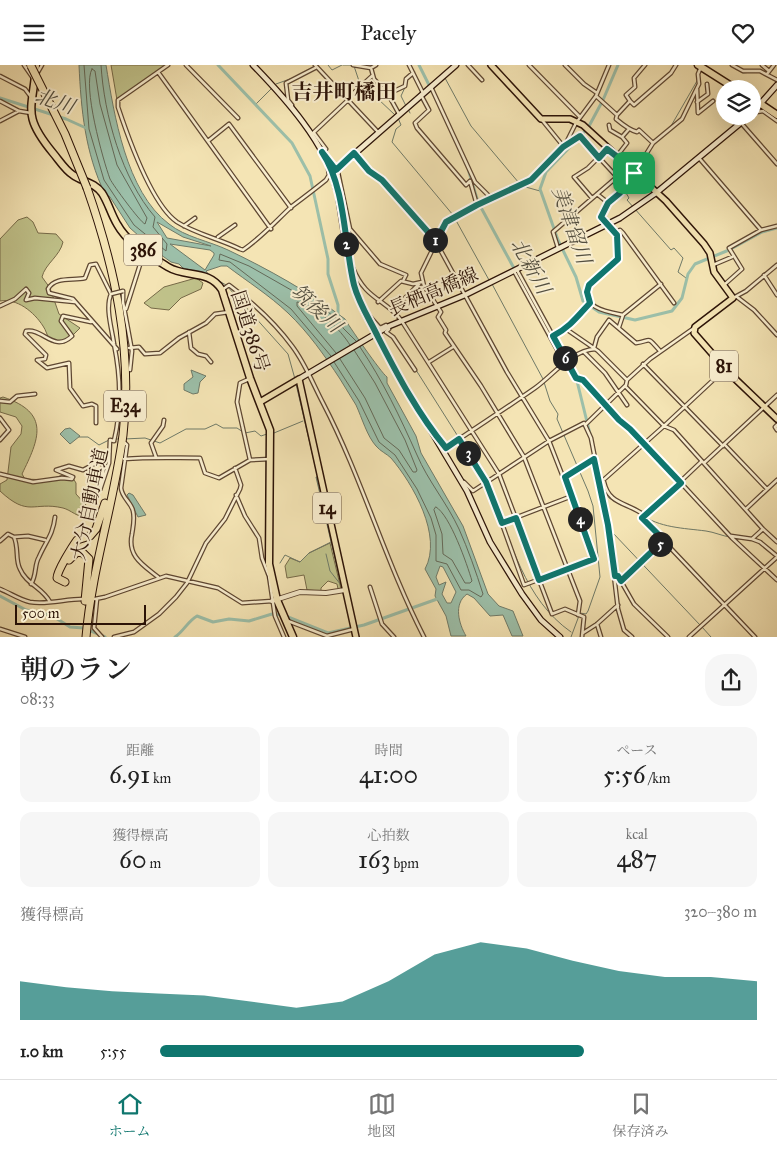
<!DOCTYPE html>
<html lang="ja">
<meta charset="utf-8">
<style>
body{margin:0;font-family:"IM FELL Great Primer","Noto Serif JP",serif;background:#f6f6f6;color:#222;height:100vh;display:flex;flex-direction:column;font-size:19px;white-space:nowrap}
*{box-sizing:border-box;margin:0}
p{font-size:16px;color:#767676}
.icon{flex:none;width:28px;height:28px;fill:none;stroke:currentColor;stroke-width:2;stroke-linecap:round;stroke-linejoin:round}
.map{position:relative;height:572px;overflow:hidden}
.drawer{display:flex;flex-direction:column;background:#fff;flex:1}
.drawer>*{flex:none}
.buttons{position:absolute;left:716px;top:15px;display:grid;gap:10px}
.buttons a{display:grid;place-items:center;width:45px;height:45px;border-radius:50%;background:#fff;box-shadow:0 5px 20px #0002;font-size:25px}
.scale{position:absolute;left:15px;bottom:12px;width:131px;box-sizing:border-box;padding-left:5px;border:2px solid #2c1307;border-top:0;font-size:14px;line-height:18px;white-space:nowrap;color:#2c1307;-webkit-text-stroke:4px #f8edce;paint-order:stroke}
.pin{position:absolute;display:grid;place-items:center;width:42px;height:42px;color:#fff;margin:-21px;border-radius:10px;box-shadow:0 2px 8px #0006}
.km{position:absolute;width:25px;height:25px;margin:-12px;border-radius:50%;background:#222;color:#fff;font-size:14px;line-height:25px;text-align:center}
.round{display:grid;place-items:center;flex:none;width:52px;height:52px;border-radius:20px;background:#f6f6f6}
.headline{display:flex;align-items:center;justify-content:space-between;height:85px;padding:0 20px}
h1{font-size:28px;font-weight:600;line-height:38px}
.metrics{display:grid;grid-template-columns:repeat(3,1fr);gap:8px;height:85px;padding:5px 20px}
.metrics div{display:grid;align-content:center;border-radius:12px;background:#f6f6f6;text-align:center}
.metrics b{font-size:25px;font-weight:600}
.metrics small{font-size:14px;font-weight:400}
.metrics p{font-size:14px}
.chart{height:140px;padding:10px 20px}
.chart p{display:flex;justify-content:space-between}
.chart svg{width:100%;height:90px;margin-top:5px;fill:#0f766e;opacity:.7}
ul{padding:0 20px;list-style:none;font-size:16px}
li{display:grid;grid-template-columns:80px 60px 1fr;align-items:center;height:38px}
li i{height:12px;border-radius:6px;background:#0f766e}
header{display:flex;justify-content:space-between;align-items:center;height:65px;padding:0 20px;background:#fff;font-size:22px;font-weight:600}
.dock{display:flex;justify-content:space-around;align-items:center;height:70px;border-top:1px solid #e0e0e0;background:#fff;font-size:14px;color:#767676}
.dock a{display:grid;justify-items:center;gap:2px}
.dock .selected{color:#0f766e}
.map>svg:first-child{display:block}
</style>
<header><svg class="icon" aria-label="menu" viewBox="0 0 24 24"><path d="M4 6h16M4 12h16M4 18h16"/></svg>Pacely<svg class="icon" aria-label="heart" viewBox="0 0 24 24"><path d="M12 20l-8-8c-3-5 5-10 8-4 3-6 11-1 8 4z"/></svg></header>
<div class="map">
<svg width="777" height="572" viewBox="0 0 777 572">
<rect width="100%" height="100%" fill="#f4e4b4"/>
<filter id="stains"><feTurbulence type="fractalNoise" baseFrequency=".004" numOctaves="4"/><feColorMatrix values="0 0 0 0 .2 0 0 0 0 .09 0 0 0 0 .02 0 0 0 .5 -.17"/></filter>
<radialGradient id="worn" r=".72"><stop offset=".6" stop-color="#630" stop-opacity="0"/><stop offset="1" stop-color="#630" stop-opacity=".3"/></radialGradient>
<path fill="#c0c28a" stroke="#766a48" d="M111,0H167L117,35Z
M27,152L33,157L38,168L56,169L63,177C60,191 45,199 42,212L50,223L59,249L80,263L65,278C60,278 55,279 50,275C47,271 46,265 43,261C34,247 17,233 0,236V174L18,155Z
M196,213L203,218L201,224L181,233L169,245L151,243L144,238L164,222Z
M3,332C51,348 39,374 22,409L25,414L49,415L68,408L71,410L76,418V429L86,440L85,451C78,453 71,445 63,443C33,436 29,453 0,426V419L7,415L11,382L21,369L22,361L16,352L0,347V333Z
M330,478L341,524H338L337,519L328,516L321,523V526L307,525L304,510L287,513L285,501L290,493L300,497L309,488Z"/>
<path fill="#9cbfa9" stroke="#6f7a68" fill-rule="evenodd" d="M79,0H106C114,49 126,127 169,159C185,172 209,176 228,185C268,204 309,227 345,254C346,257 382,309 387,312V318L416,371L421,388L463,461L488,529L499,541L513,546L523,571H512L503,550L490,551L474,533L467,529C453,539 459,559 466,571H451L446,551L435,531L436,524L425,504C443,471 413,419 391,393C387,389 380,386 376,381C367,371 362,353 356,340C351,331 345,323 340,314C325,291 308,267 288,248C269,230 248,217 227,201H221L206,206L209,210L183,203L179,199L171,197L157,187L130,163L110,132L105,129C85,88 81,44 79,0ZM157,157L183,172L211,181L167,173ZM170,179L210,185L214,188V190L205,205ZM440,501L443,502L456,527L451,538H447L442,529L446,517L439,520L436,512Z
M191,305L206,311L200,317L198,328L193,329L184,325V319L193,312Z
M70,363L80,371L70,379L60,369L65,364Z
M316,412H319L343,524H342Z
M129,428L133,430L146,450L138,452L127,430Z"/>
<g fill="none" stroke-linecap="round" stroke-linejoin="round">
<path stroke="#646958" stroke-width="1" d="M84,0L89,64L104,115L134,160L166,186L167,179L153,162L155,152C122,114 104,50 101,0
M92,4L95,6L100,39L117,100L147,153L145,159C140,157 113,120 110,114C103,95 82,20 92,4Z
M336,288L297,241V237C315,239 341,265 350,280
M331,291L291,244L230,197L219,195L220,189L249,201L321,242L340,256L343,263L356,276
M340,294L365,333L384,373L399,385L413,407H416L417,405L405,375L375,318L354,285
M334,297L359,336L379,377L395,390L417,424L431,453L436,470V496L447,499L461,525H469L481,532L483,529C476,507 468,484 459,464C447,438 428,416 417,390C400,352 383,316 360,282
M436,442C450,450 467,499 472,516L470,518H465L452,495L443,489L442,469L434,445Z"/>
<path stroke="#6f7a68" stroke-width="1" d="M328,0L332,5L342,0
M343,0H351
M730,0L743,8L752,7
M354,1L359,16L395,50
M369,1L371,0
M442,9L453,0
M445,13L471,61L519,118
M276,19L290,14
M256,39L272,23
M406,41L401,31L407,18
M408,44L410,48
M398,53L401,60L396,64L392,77L453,150L489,215
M671,61L697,16
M652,77L664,67
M634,103L640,97
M632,109L622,121L629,133L627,135L671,185L674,183L683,193L678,207L686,213
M522,121L540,126
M209,210L226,220L288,289L295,314
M492,219L543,314L550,336L558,349L557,354L588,426L593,441L600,512L588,546L586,549L580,548L571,572
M416,305L459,373
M296,319L318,413
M245,368L255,366L261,371L267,369
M274,368L303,356
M79,372H88L99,380L111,374H120
M124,374L145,373L160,378L186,364H205L216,359L223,363H237L243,367
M470,389L486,413
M603,422L609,433L621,440
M491,425C511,477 524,534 571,567
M640,449C660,463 683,463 706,466C714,467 722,471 730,472
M613,468L700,560
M741,474L752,475
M758,477L776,492
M326,489L330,506L341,520
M280,498L285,490L300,497L309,488L331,477
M702,562L711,572"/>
<path stroke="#9cbfa9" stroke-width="3" d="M218,0L292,78L310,111L328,194V209L338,240V251
M419,0L431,24
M618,0L603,35L588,63L546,107L540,124L558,175L576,212L583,236L599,247L635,255L672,246L682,233L688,209L695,199L729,185L762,167L777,163
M0,33L66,54L86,63
M469,107L478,137L516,207
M524,221L565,294
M576,312L603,422
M0,531L26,545L51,550L70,562L84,563L105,572
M288,552L328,568L364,560L440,533
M175,572C184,566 187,557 197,551L213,557L229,554L249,556L272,549L281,550"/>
<path stroke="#ccba91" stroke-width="2.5" stroke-dasharray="2.5 1" stroke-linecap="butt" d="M115,377H121"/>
<g stroke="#5e4732" stroke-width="5">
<path id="minor" d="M24,0L33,13
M186,0L238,53
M315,0L378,67
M353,0L371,3L376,0
M409,0L423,28
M468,0L482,15
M529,0L580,52
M565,0L584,19L597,28
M732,0L743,6H760L777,15
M762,0L769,6
M371,3L374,14L388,29L399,49
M38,7L42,0
M158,7L168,0
M767,9L774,0
M0,11L25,24L31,32
M431,22L475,117L491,133
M697,24L698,48L713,36
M388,29L405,21L406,14L413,8
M421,30L429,45L415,58L417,63L466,120L470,116L477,140
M596,31L617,50L616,54C622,59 629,65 637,67L639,65L653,78
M348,33L372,11
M725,33L723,36L725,39
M0,36L19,46L31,48
M630,36L626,30L635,22L634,13L645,0
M697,37L708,29L707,19
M752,39L757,47L763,46L777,56
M292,40L288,35L286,18L317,2
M617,50L630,36L634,40L671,8L676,0
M735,51L777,99
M542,55L564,82
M0,56L19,46
M609,60L610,65L622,72
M314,68L326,84
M312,69L348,35
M208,76L229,59L291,143
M564,82L576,58L596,31L609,0
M355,90L369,106L382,115L436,177L507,307L549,376L595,494L524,520L487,417L459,374
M617,91L627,78L622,72L629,64
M699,93L761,165
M328,94L336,105
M338,107L350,164L380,199L406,210L403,216
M615,109L623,98
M597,129L607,137
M592,133L574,112L588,103L607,84
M184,161L195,153
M271,164L158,7L118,35V42C128,72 151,139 177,157C196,169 220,174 240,184L243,185C262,172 275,157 291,142C303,133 315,124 326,115L329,110L328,103
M615,168L620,165L623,168L674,238
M218,172L235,160
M558,183L553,167L617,112L579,71L563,82L531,115L446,157L421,208L424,221L441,247L438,252L446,265L445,268L481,321L524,392L580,536L578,550
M713,200L732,192
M353,203C365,234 385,234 401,255
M517,205L576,313L583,315L619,355L631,364L732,473L777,515
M514,206L565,299
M764,210L777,230
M724,220L742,204L729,183L761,165L777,161
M222,225L229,220C252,237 275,258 292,281C305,298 313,319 323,338C362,413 385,496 424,572
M123,226V237L132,286L130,305
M737,232L754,245L777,270
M733,233L746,226L777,200
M378,237L401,216L413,219L422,217
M0,241L15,234L26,224L29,228L26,235L35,233L75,237
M126,244L144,187
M394,244L419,219
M365,246L380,263L386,260
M624,249L661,219
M623,250C608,247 579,243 589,220L619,193L617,169L601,152L608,138L627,120L653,78L682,54L699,19L698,9L701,2
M91,257L63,251L61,256L72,271C54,288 43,263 26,266L25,269L46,290L45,294L37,295L47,303L69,298L70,323L83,341L92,339L96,341V358
M403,258L499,409L552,549L565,544L584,552L582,572
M619,262L623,250
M389,264L386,267L393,272L415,305
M566,264L598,286L626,314
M189,267L191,283L198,289L206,291L211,297
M553,271L566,264L589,238
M129,283L139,282L145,289L160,288L179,273L206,258L215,249L229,247
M594,283L597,272L609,255L636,278C652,276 646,270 660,286
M584,287L605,308L627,340
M429,297L453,282
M643,299L723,381
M249,314L240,318L237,337L250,395
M625,321L664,361L674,365L763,464L777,477
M0,336L10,337L17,331L35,329
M116,351V336L120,331
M0,353L9,365L0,375
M585,360L591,373L608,460L618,544L624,565L632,572
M777,360L775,362L777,365
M664,361L725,304
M437,373L446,383C475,363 505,344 535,323C552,311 572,285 595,284
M114,376C122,343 121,313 114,279C112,264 105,243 111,229L96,199L90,200L85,213C73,216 55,211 48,224L49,228L73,234L117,284
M125,378L127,380L121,423C122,433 131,437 133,446C135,454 133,462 132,469C127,491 143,500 158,512
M725,380L767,424
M156,392L151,378L163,361L164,355
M124,394C151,392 173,393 200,393L205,408L219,413L250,395L270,394
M702,396L642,453L755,572
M704,398L777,330
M0,409L33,417L62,413L72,414L73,412L56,405L69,401L83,405L100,396L104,402L100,425L109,398L110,375L114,376
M565,412L594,394
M464,417L473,426L549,376L584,358L585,360L626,320L627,315L650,294L694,263
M604,417C609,440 627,437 644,450
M600,418L664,361
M236,430L245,451L259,473L262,493L269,511L275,551L284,572
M746,444L777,415
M502,458L572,431
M731,471L752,474L763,464
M14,472C19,483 15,495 20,504C26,519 43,523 50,537
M752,474L760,477L777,491
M0,476L8,469L14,472L28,471L45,475
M615,511H618L634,539L668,572
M621,516L663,475
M31,519C37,510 34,500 39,492C46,476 53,470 55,452
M370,522L382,559L394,572
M0,524C10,528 20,535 30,537C47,540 65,534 83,534
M95,534L105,532L166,511L218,523L242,538L272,536
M97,534L94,563L102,572
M288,556L327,571L354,564
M597,559L601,572
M0,564L25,572
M583,568L597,559L618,540
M114,572L134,567L159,549L176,532L187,518L206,478L225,454L240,424L241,420L235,403
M689,572L777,492"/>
</g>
<g stroke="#5e4732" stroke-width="6">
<path id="tertiary" d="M272,536L300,527L326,528L345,525"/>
</g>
<g stroke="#2c1307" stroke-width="7">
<path id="secondary" d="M253,0C284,32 327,79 336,123
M456,0L336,105L353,215L363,245L395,305L467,426L490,477L522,529L541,555L560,572
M752,48L777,20
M339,136L344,168
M299,314L387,262L465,230L620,153L656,128L749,51"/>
</g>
<g stroke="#2c1307" stroke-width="8">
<path id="primary" d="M491,0L541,54H570L583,60L666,136L704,179L710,188L714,207L733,233L695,262L694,268L730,309L777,354
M260,337L299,314L356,572"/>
</g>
<g stroke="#2c1307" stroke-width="9">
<path id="trunk" d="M36,0C33,45 21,49 53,88C59,95 65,105 73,110C83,117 94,117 102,128C108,137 111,149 117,159C128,179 149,190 168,202C186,213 209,204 222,225L250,313L270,365L269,499L277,535L293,572
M698,0L736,24
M752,33L777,50"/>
</g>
<g stroke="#2c1307" stroke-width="9">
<path id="motorway" d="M69,495L77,487L83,488L89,494L85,536
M65,517L57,513C57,506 72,482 77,475L90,471L96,464L105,438
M86,572C92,503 114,438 123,370C133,285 115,203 87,123"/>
</g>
<use href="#minor" stroke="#f8edce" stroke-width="2.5"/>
<use href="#tertiary" stroke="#f8edce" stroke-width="4"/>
<use href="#secondary" stroke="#f8edce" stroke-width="4.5"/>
<use href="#primary" stroke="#f4e4b4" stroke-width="5"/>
<use href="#trunk" stroke="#f4e4b4" stroke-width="6"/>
<use href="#motorway" stroke="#f4e4b4" stroke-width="7"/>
<g stroke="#5e4732" stroke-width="5" stroke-linecap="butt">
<path id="minor-bridge" d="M111,229L123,226"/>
</g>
<g stroke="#2c1307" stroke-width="9" stroke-linecap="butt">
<path id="motorway-bridge" d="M31,1L65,69L87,123"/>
</g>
<use href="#minor-bridge" stroke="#f8edce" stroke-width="2.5"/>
<use href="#motorway-bridge" stroke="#f4e4b4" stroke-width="7"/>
</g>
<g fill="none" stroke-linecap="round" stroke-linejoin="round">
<g stroke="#fff" stroke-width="10">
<path id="route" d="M580,71L599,93L607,84L624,97L634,109L620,128L608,138L601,152L617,170L618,194L589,220L587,227L590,238C578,251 569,263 553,271L576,313L583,315L619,355L630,364L681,418L642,453L664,475L621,516L618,511H615L608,460L594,394L565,412L594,494L539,515L516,453L502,458L486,417L459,374L446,383C418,349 398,311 378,272C370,255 359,239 354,220C344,179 346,123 322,87L336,105L354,88L369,106L382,115L436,176L446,157L477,140L531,115L563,82Z"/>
</g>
<use href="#route" stroke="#0f766e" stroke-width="6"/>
</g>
<g text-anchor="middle" stroke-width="4" stroke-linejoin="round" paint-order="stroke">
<g fill="#f8edce" stroke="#695443" stroke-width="1">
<rect x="124" y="169.5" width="38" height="31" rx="4"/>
<rect x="710" y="285.5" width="28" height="31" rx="4"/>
<rect x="104" y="325.5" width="42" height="31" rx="4"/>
<rect x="313" y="427.5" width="28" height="31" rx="4"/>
</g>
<g font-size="18" font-weight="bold" fill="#2c1307">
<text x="143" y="191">386</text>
<text x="724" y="307">81</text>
<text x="125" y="347">E34</text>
<text x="327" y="449">14</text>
</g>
<g font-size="19" fill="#2c1307" stroke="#f8edce">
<text transform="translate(433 226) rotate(-23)" y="7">長栖高橋線</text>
<text transform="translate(251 266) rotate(72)" y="7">国道386号</text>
<text transform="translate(89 439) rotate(-78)" y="7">大分自動車道</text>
</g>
<g font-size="20" font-style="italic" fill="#534f40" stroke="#f8edce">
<text transform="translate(55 36) rotate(19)" y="7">北川</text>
<text transform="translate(572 160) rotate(71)" y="7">美津留川</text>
<text transform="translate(531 201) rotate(61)" y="7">北新川</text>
<text transform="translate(317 243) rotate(43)" y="7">筑後川</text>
</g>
<g font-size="21" font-weight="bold" fill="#2c1307" stroke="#f8edce">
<text x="344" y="34">吉井町橘田</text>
</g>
</g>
<rect width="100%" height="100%" filter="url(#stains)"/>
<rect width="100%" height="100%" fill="url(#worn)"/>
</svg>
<div class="buttons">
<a><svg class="icon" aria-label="layers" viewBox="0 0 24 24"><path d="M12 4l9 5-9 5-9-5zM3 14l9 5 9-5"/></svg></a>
</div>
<div class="scale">500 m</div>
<div class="pin" style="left:634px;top:108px;background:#1e9e55"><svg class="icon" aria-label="arrive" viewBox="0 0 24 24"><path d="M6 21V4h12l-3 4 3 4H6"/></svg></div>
<b class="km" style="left:435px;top:175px">1</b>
<b class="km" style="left:346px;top:179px">2</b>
<b class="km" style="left:468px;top:388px">3</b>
<b class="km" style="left:580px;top:454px">4</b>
<b class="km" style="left:660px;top:479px">5</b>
<b class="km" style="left:565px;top:293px">6</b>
</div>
<section class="drawer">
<div class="headline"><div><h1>朝のラン</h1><p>08:33</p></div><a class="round"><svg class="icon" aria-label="share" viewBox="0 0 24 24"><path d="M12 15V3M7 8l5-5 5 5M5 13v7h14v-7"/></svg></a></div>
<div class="metrics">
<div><p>距離</p><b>6.91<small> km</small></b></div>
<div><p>時間</p><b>41:00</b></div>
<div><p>ペース</p><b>5:56<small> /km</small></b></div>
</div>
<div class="metrics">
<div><p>獲得標高</p><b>60<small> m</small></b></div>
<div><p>心拍数</p><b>163<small> bpm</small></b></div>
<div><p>kcal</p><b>487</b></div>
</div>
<div class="chart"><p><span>獲得標高</span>320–380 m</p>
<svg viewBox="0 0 160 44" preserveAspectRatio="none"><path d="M0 44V25L10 28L20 30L30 31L40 32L50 35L60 38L70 35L80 25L90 12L100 6L110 9L120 15L130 20L140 23L150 23L160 25V44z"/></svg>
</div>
<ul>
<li><b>1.0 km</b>5:55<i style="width:71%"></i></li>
</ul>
</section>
<nav class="dock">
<a class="selected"><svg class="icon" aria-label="home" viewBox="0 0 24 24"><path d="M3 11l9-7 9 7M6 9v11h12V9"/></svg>ホーム</a>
<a><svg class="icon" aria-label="map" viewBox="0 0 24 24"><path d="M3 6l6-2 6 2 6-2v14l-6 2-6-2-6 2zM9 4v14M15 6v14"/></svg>地図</a>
<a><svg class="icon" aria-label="saved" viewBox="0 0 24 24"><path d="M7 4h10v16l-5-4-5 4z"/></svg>保存済み</a>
</nav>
